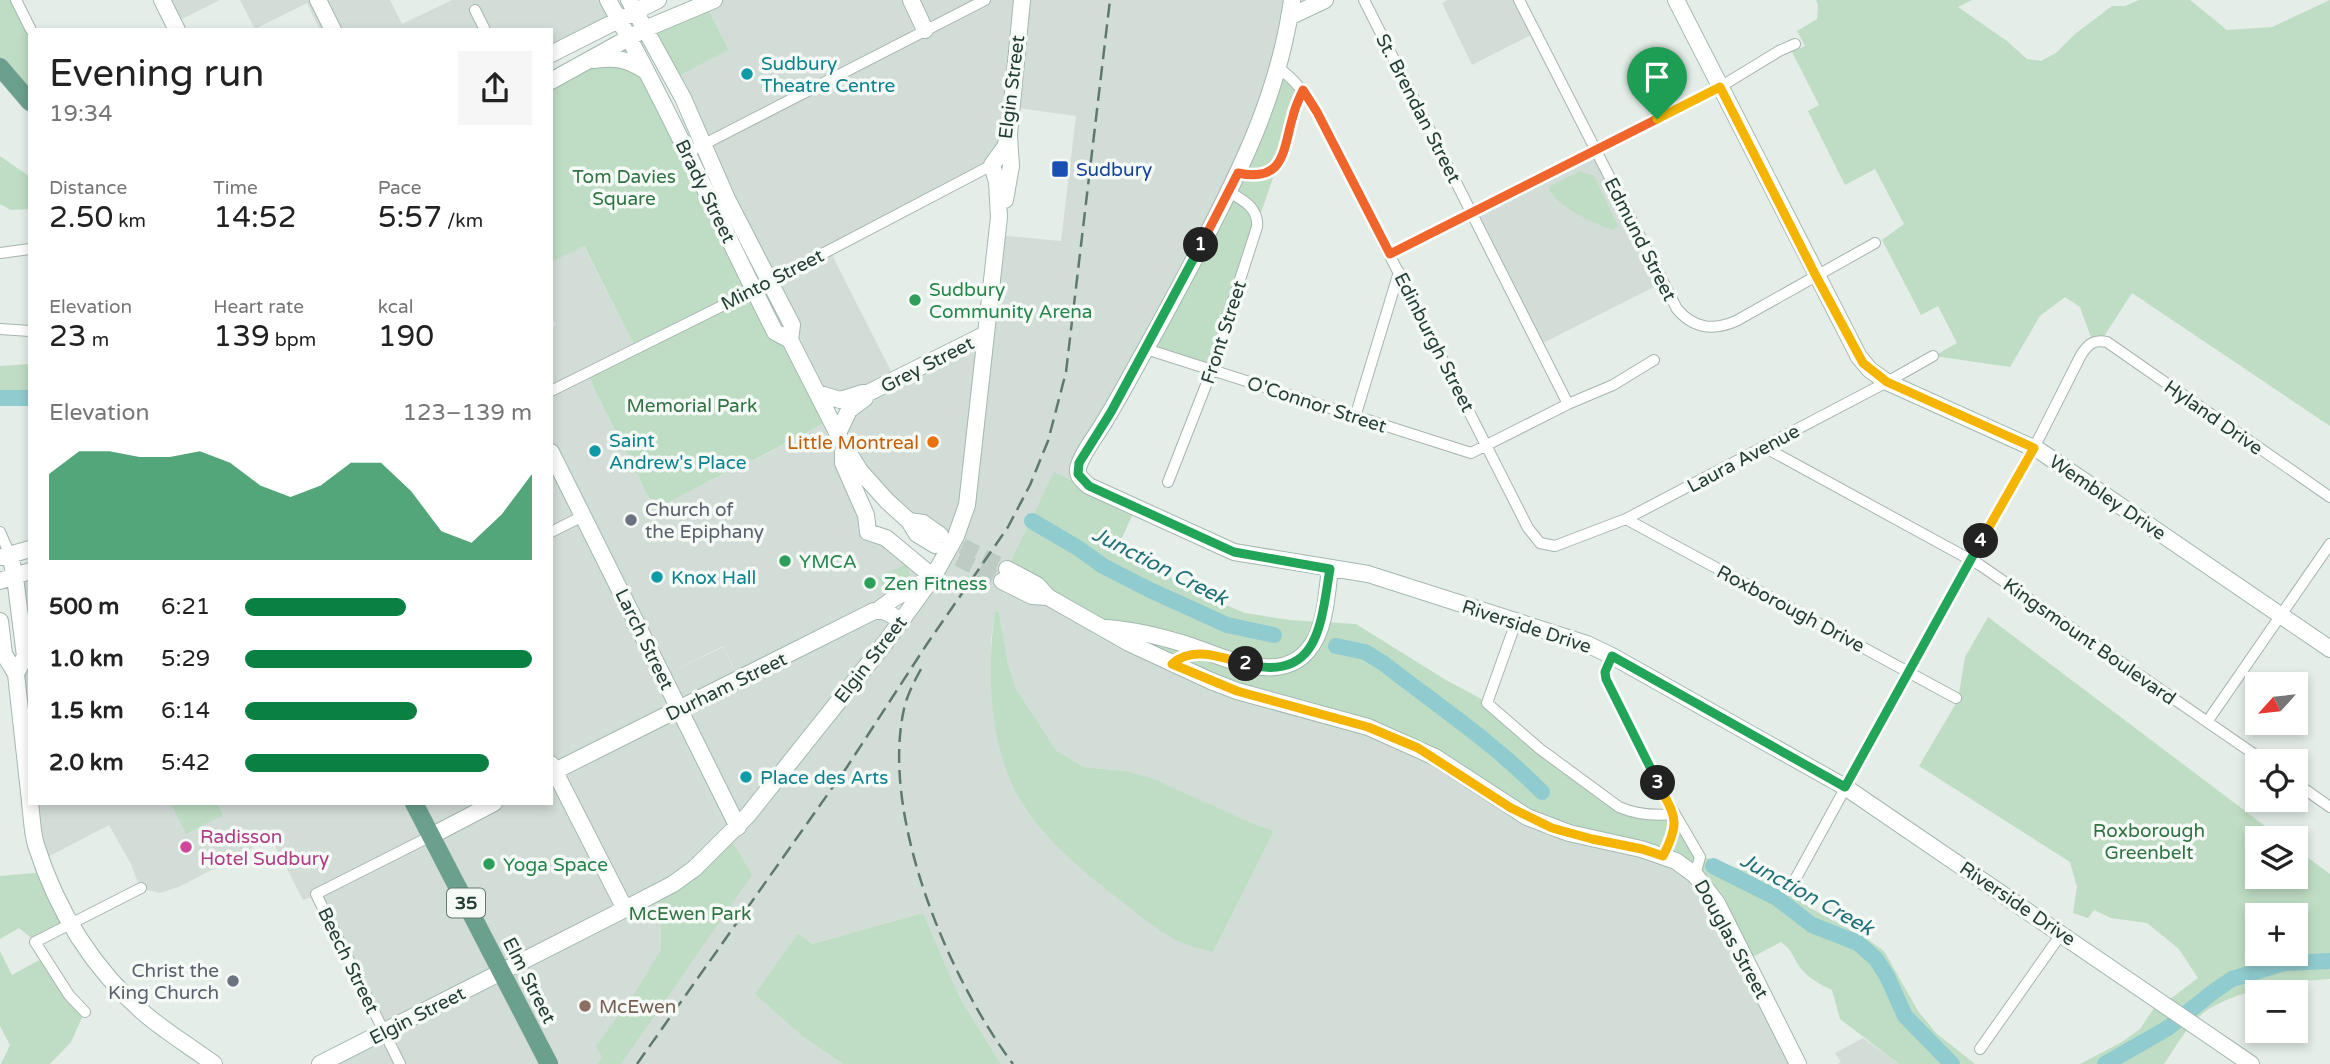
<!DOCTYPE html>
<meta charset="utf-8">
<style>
body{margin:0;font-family:"Varela Round",sans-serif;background:#f6f6f6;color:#222;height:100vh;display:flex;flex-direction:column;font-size:26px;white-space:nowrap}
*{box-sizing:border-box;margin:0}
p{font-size:23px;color:#767676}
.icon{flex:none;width:38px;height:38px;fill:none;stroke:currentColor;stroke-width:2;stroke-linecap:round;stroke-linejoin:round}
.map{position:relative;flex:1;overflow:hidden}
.details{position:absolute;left:28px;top:28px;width:525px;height:777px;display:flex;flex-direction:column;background:#fff;border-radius:0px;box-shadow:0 4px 10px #0003}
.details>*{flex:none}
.needle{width:46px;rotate:243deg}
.controls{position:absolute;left:2245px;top:672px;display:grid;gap:14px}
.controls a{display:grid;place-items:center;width:63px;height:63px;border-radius:0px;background:#fff;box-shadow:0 4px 10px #0003;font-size:35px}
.pin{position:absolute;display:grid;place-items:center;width:60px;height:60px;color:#fff;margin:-72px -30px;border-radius:50% 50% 50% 0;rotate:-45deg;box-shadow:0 0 7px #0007}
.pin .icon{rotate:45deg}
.km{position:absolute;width:35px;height:35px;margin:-18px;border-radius:50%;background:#222;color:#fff;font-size:19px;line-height:35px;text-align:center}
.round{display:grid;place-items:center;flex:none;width:74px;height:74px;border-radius:0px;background:#f6f6f6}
.overview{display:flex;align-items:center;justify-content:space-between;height:119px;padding:0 21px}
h1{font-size:38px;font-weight:600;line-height:52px}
.figures{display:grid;grid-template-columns:repeat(3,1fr);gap:10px;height:119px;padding:7px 21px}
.figures div{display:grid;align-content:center}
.figures b{font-size:30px;font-weight:600}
.figures small{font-size:19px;font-weight:400}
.figures p{font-size:19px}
.chart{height:196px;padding:14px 21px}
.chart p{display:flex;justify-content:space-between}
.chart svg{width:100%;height:126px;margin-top:7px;fill:#0b8043;opacity:.7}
ul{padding:0 21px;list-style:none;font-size:23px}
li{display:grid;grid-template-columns:112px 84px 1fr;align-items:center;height:52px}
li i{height:18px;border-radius:9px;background:#0b8043}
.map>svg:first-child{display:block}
</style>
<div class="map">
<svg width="2330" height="1064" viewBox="0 0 2330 1064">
<rect width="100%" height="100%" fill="#e4ede8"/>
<path fill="#d3ddd7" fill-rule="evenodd" d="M163,0H220L174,23Z
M240,0H390L402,24L452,0H607L617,19L551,53V30H320L307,3L255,29Z
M717,0H1291L1285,37L1264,113L1231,186L1145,350L1070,479L1054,473L1010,563L1004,583L1031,597L1048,598L1129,644L1212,682L1264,700L1368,728L1418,749L1435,758L1511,810L1553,829L1593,841L1641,850L1676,862L1695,876L1717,904L1797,1064H1001L961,1000L923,913L812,944L798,933L756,994L802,1036L843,1064H401L317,895L303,900L270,836L249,850L181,886L160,893L140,888L131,864L109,825L42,860L36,843L31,803H551V328L556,325L551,316V262L583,245L636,349L587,374L655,510L751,458L753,461L830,420L838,434L849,411L864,400L868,393L862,392L840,400L816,392L789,340L792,325L728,198L684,97L673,79L729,50L706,5ZM1010,107L1076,116L1061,241L996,235L985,334L895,379L829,249L991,165L1004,147L1008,134ZM842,442L874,486L897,510L909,520L923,522L953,540L935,577L886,643L749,815L737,828L678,711L555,772L679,709L676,702L738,825L748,814L899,622L888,613L874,612L739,680L723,647L663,676L723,646L739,679L855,622L932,577L885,539L867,533L866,515L842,462ZM995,611L999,612L1008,664L1016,689L1057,751L1084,767L1125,771L1151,779L1254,824L1274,831L1213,952L1181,942L1130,907L1100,884L1044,833L1025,809L1005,764L997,736L992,694L991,639Z
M1448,0H1518L1535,33L1472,65L1442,3Z
M1594,151L1662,283L1539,345L1473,212Z
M30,572V795L17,674L28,659L16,578Z
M384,1033L399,1064H321Z
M1863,1038L1899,1064H1838L1841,1062L1835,1053Z"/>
<path fill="#bfddc4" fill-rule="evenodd" d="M0,0H16L30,30V94L0,60Z
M1816,0H1972L1958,7L2007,41L2027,59L2041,61L2056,53L2075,34L2112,6H2125L2139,0H2190L2227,30L2272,27L2330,0V426L2132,293L2101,341L2093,343L2080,307L2065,297L2040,316L2010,367L1934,356L1957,343L1938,306L1921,315L1882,240L1904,224L1875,169L1845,185L1808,111L1819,105L1792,52L1805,46L1797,31L1817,19L1818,5Z
M706,5L729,50L673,79L646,30Z
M589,61L646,73L775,332L789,340L830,420L752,461L750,459L655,510L587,374L636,349L584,246L551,262V82Z
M1276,68L1303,91L1256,227L1210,371L1145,350L1228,192Z
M0,156L30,177V209L11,210L0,204Z
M1580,171L1594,176L1618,226L1612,230C1588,220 1564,211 1549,190L1551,186Z
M30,364V404L0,405V366Z
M1054,472L1135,509L1117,549L1216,601L1245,613L1289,620L1356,624L1446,680L1487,702L1619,807L1675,814L1700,856L1747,871L1779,884L1812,909L1866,938L1884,951L1918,1011L1936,1033L1975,1064H1899L1840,1019L1832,990C1819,984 1808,978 1799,966C1792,955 1792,950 1781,942L1745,961L1717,904L1676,862L1569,835L1435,758L1326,715L1129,644L1010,563Z
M906,564L911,577L885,591L878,577Z
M995,611L999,612L1008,664L1016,689L1057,751L1084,767L1125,771L1151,778L1254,824L1274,831L1213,952C1203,949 1192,947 1182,943C1159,932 1133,910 1112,894C1083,871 1045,839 1025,808C989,753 986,674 995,611Z
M1988,617L2281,838H2258V877H2296V849L2330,874V979C2293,981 2228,991 2200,1016C2185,1029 2175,1048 2164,1064H2080L2122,1042L2140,1029L2158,1002L2162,1005L2198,978L2179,949L2147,923L2111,918L2094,910L2088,918L2073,913L2077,887L2070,862L1919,766L1958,700L1965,657ZM2258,915H2296V954H2258Z
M171,803H217L223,815L186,834Z
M732,841L752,875L621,1064H597L602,1057L596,1046L634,994L661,950V911L656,899Z
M45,872L69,923L35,941L19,928L0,939V876Z
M923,913L961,1000L1001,1064H843L802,1036L755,994L798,933L812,944Z
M0,951L12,975L43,958L84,1013L71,1042L50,1064H1L10,1045L0,1026Z"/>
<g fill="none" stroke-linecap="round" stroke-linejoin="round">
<path stroke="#90cbcf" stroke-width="16" d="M0,398H30
M1032,521L1078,548L1103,566L1150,590L1227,625L1274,635
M1336,646L1365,652L1383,663C1437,705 1494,743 1542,792
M1713,866L1777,898L1812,925L1858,943L1876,959L1887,976L1905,1016L1952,1064
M2105,1064L2168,1028L2213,992L2232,979L2284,963L2330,961"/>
<path stroke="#becac4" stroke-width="16" stroke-dasharray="16 8" stroke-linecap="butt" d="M941,535L1007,569
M937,547L1002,581"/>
<g stroke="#a7b5af" stroke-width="12">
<path id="street" d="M16,0L31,30
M1364,0L1568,404
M1519,0L1677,309C1694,329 1713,331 1736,321L1875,243
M475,10L485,30
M1277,67C1295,79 1305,94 1317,112L1528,528L1540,543L1555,546L1626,519L1887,382L1933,356
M687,153L985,0
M1238,173C1285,183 1283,150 1293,116C1295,107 1300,99 1303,90
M0,253L30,249
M1390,254L1720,87L1779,51L1795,44
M0,329L30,331
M1146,349L1471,453L1568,404L1613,385L1654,360
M551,391L744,295L992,165
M1355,417L1399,272
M1764,447L1980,565L2264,761
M1168,482L1206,385L1257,227C1259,208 1243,200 1229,192
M1626,519L1956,698
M0,532L10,555
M551,532L583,516
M1516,622L1487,703L1540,749L1619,807C1637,815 1655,816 1675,814
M1612,656L1606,672V679L1661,790L1700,857L1695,875
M2207,722L2330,544
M2296,783L2330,807
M1663,856L1673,836L1675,814
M1791,887L1971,559L2034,448L2081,355C2088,344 2094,339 2107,342L2330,497
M85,1012L69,995L35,942L141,888
M1980,1049L2062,933
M400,1064L316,894L431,836"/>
</g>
<g stroke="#a3b8af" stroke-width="18">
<path id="secondary" d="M162,0L177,30
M318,0L333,30
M608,0C669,108 719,222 775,332L790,340
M629,0L683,98L727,199L792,325L790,340L842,442L860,471L887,501L909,521L917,534L935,545
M911,0L925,30
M1292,0C1279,93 1241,170 1198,252C1179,288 1160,324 1140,359C1128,381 1116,403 1103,424C1096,436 1084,450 1079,465C1075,475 1082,480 1089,486L1234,552L1368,574L1587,644L1612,656L1845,787L2251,1064
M1676,0L1859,357L1870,370L1887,382L2040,451L2330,649
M1289,17L1325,0
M551,54L658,0
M594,60C617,57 627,59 646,71
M551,81L645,29L714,0
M1005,200L1011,166L1009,136
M817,393L840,400L862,393H868L986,334
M838,433L849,410L865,398
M551,452L738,827
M843,452V463L866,515L868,532L886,538L933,577
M909,521L923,523L940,535
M10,555L15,577L25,656L16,674
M2,557L30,549
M1007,569L1037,585L1048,597L1129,643L1211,681L1237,691L1368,727L1435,757L1527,817L1569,833L1641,849L1676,861L1695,875L1717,903L1798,1064
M0,581L30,571
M1002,581L1032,596L1048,597
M877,611L893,599L928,579
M0,621L4,654L16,674L30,801
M1106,628C1135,630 1163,637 1191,646C1231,660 1290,690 1316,638C1326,618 1327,590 1330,569
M551,764L625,909
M551,773L874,611C885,609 892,615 900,621
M30,803C32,817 32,832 36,845C57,911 93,969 145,1014C166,1032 191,1047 214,1064
M431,836L494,803
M320,1064L625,909L673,884L695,868L748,815L885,643L933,577L956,536L967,505L999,217L997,182L992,165L1005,147L1009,134L1022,0"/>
</g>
<g stroke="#c2c9c6" stroke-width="19">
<path id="primary" d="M0,67L30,102
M414,803L549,1064"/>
</g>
<use href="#street" stroke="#fff" stroke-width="10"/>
<use href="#secondary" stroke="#fff" stroke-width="16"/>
<use href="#primary" stroke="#6ba08e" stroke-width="18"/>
<path stroke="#5f7970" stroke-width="2.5" stroke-dasharray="14 7" stroke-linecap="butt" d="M921,669C914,682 907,695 904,709C880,816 949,979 1013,1064
M637,1064L847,767L927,644L1008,527L1030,485L1048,441L1066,372L1110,0"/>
</g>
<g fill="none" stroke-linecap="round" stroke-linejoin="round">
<g stroke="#fff" stroke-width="14">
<path id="split-1" d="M1201,245L1238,173C1285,183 1283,150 1293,116C1295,107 1299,99 1303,90L1317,112L1390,254L1657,119"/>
</g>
<g stroke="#fff" stroke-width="14">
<path id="split-2" d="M1201,245L1111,412L1079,463L1078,474L1089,486L1234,552L1330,569C1321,621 1320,683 1246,664"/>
</g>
<g stroke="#fff" stroke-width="14">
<path id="split-3" d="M1246,664C1222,658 1193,645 1172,664L1237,691L1368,727L1418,748L1511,808L1552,828L1592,839L1642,849L1663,856C1682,819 1674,816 1658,783"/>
</g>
<g stroke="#fff" stroke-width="14">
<path id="split-4" d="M1658,783L1606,679L1605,672L1612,656L1845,787L1981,541"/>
</g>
<g stroke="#fff" stroke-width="14">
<path id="split-5" d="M1657,119L1720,87L1816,276L1863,363L1887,382L2034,448L1981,541"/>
</g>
<use href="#split-1" stroke="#f0652b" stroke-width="9"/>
<use href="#split-2" stroke="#22a559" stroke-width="9"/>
<use href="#split-3" stroke="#f5b400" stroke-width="9"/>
<use href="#split-4" stroke="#22a559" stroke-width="9"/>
<use href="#split-5" stroke="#f5b400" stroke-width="9"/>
</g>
<g fill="#0f9aa8" stroke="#f5faf7" stroke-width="2.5">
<circle cx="747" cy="74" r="7"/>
<circle cx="595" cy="451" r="7"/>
<circle cx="657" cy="577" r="7"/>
<circle cx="746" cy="777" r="7"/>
</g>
<rect fill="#1a4fb4" stroke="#f5faf7" stroke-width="2.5" x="1051" y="160" width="18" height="18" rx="3.5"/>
<g fill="#2e9e5b" stroke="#f5faf7" stroke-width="2.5">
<circle cx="915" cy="300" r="7"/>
<circle cx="785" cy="561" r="7"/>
<circle cx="870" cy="583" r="7"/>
<circle cx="489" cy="864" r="7"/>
</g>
<circle fill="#e8710a" stroke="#f5faf7" stroke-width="2.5" cx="933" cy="442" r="7"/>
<g fill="#6b7280" stroke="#f5faf7" stroke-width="2.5">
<circle cx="631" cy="520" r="7"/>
<circle cx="233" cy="981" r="7"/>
</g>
<circle fill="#d1479c" stroke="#f5faf7" stroke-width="2.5" cx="186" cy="847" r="7"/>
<circle fill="#8d6e63" stroke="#f5faf7" stroke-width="2.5" cx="585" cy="1006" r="7"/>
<g text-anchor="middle" stroke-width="7" stroke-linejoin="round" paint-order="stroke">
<rect fill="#f5faf7" stroke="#63766f" stroke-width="2" x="447" y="888.5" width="38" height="29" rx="5"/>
<g font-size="18" font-weight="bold" fill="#243e35">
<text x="466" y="909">35</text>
</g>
<g font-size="19" fill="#0d838f" stroke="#f5faf7" text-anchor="start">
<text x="761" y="70">Sudbury<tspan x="761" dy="22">Theatre Centre</tspan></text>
<text x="609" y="447">Saint<tspan x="609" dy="22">Andrew's Place</tspan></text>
<text x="671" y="584">Knox Hall</text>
<text x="760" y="784">Place des Arts</text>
</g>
<g font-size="19" fill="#243e35" stroke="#f5faf7">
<text transform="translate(1011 87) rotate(-83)" y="7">Elgin Street</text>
<text transform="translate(1419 108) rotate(63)" y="7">St. Brendan Street</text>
<text transform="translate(706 191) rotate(64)" y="7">Brady Street</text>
<text transform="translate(1641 239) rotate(63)" y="7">Edmund Street</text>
<text transform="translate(772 279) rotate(-27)" y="7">Minto Street</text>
<text transform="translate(1223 332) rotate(-72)" y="7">Front Street</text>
<text transform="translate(1435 342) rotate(63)" y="7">Edinburgh Street</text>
<text transform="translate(927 364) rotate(-27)" y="7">Grey Street</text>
<text transform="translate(1317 404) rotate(18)" y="7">O'Connor Street</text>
<text transform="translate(2214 417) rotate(35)" y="7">Hyland Drive</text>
<text transform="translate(1743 458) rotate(-28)" y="7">Laura Avenue</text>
<text transform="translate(2108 497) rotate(34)" y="7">Wembley Drive</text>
<text transform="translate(1791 608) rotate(28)" y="7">Roxborough Drive</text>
<text transform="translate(1527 626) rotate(18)" y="7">Riverside Drive</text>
<text transform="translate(645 639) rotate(64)" y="7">Larch Street</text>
<text transform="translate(2090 641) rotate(35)" y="7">Kingsmount Boulevard</text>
<text transform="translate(870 659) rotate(-52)" y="7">Elgin Street</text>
<text transform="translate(726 686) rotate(-26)" y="7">Durham Street</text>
<text transform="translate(2018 903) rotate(34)" y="7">Riverside Drive</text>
<text transform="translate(1732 939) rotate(61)" y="7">Douglas Street</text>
<text transform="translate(349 960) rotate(64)" y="7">Beech Street</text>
<text transform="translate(530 980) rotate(63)" y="7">Elm Street</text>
<text transform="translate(417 1015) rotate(-27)" y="7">Elgin Street</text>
</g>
<g font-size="19" fill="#164399" stroke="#f5faf7" text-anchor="start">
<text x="1076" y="176">Sudbury</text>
</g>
<g font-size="19" fill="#317344" stroke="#f5faf7">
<text x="624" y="183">Tom Davies<tspan x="624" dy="22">Square</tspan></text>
<text x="692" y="412">Memorial Park</text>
<text x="2149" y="837">Roxborough<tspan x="2149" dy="22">Greenbelt</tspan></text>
<text x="690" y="920">McEwen Park</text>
</g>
<g font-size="19" fill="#27864d" stroke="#f5faf7" text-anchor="start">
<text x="929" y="296">Sudbury<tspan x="929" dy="22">Community Arena</tspan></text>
<text x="799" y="568">YMCA</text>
<text x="884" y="590">Zen Fitness</text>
<text x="503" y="871">Yoga Space</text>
</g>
<g font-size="19" fill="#c56008" stroke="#f5faf7" text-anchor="end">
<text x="919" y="449">Little Montreal</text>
</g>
<g font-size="19" fill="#5b616d" stroke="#f5faf7" text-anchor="start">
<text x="645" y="516">Church of<tspan x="645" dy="22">the Epiphany</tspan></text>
<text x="219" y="977" text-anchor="end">Christ the<tspan x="219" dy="22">King Church</tspan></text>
</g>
<g font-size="19" fill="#b23c85" stroke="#f5faf7" text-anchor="start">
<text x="200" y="843">Radisson<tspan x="200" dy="22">Hotel Sudbury</tspan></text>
</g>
<g font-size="19" fill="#785e54" stroke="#f5faf7" text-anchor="start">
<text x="599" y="1013">McEwen</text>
</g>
<g font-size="21" font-style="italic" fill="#217077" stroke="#f5faf7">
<text transform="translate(1160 566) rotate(27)" y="7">Junction Creek</text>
<text transform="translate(1807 894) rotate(29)" y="7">Junction Creek</text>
</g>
</g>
</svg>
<div class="controls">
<a><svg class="needle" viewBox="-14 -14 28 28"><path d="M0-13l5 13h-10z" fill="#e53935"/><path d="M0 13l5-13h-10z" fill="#767676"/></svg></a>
<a><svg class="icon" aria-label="locate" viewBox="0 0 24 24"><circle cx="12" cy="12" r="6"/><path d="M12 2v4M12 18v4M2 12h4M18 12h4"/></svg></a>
<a><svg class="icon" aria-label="layers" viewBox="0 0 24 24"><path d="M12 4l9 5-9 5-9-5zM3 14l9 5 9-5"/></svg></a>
<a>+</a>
<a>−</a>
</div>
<div class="pin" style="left:1657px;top:119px;background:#1e9e55"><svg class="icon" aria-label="arrive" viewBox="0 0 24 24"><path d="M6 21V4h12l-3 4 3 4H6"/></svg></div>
<b class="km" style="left:1201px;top:245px">1</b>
<b class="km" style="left:1246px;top:664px">2</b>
<b class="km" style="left:1658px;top:783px">3</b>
<b class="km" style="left:1981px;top:541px">4</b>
<section class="details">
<div class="overview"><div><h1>Evening run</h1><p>19:34</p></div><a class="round"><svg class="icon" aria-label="share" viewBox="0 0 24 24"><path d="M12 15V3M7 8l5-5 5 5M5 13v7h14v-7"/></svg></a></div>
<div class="figures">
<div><p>Distance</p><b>2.50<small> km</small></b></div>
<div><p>Time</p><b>14:52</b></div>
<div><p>Pace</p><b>5:57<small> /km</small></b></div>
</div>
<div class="figures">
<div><p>Elevation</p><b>23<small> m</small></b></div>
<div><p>Heart rate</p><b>139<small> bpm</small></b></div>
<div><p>kcal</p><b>190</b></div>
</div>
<div class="chart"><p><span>Elevation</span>123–139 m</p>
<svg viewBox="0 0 160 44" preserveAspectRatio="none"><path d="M0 44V14L10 6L20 6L30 8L40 8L50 6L60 10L70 18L80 22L90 18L100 10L110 10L120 20L130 34L140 38L150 28L160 14V44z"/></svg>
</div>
<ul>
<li><b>500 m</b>6:21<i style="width:56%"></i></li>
<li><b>1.0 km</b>5:29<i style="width:100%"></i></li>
<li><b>1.5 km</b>6:14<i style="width:60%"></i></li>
<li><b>2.0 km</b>5:42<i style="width:85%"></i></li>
</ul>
</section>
</div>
